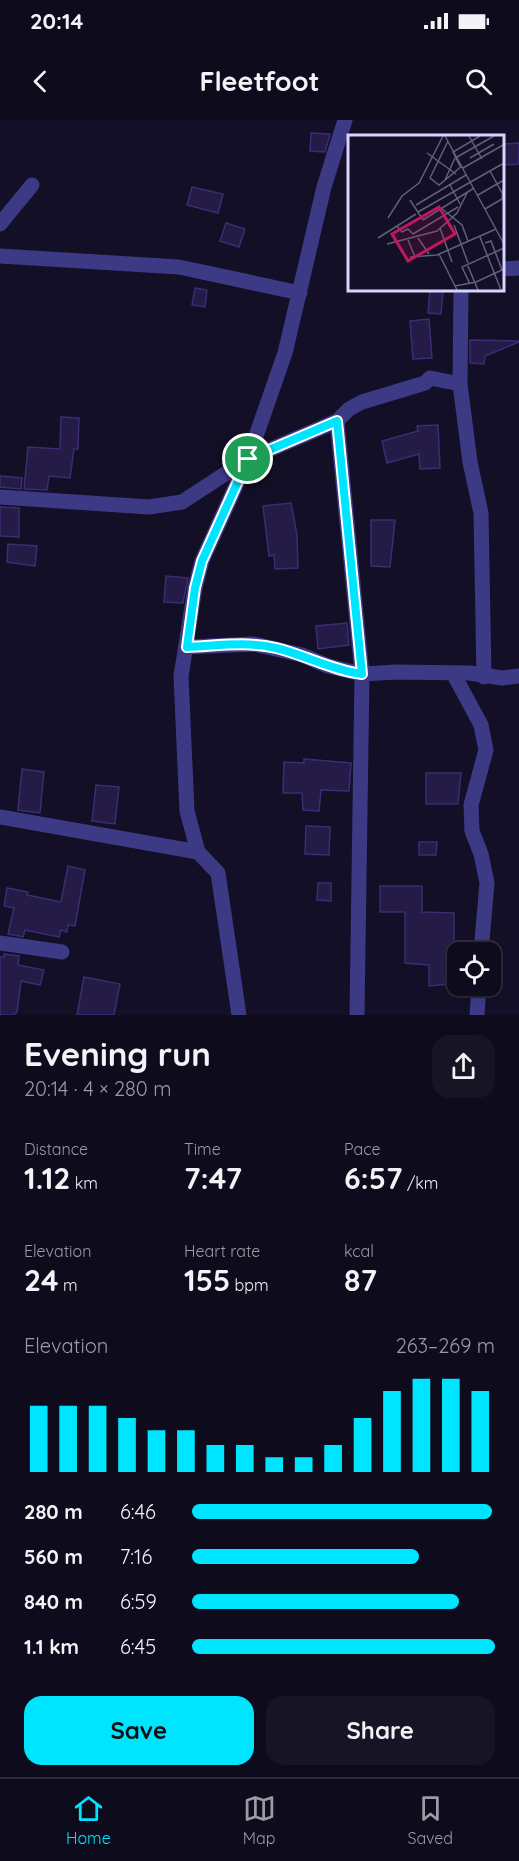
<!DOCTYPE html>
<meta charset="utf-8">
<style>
body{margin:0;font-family:Quicksand,sans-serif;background:#171425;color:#f1f3f6;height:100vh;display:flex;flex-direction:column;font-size:22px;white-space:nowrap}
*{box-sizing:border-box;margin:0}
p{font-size:20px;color:#9b9ba3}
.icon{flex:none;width:33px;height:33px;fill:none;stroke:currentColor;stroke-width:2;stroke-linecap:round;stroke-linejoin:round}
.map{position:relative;height:895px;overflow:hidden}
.drawer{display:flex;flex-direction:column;background:#0e0b1c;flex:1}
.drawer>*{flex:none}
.tools{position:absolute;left:447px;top:822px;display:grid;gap:12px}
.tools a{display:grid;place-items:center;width:54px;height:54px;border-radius:12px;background:#0e0b1c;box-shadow:0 2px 4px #0004,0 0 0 2px #2e2b3b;font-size:30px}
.pin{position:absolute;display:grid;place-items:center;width:51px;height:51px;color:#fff;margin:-26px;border:3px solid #fff;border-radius:50%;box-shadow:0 2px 6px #0007}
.round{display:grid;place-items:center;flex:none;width:63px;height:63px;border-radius:18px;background:#171425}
.headline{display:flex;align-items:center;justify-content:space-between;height:102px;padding:0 24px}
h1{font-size:33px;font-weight:700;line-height:45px}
.stats{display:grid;grid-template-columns:repeat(3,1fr);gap:9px;height:102px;padding:6px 24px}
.stats div{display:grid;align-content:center}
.stats b{font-size:30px;font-weight:700}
.stats small{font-size:16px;font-weight:400}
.stats p{font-size:16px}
.chart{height:168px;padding:12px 24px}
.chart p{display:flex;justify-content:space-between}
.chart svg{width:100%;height:108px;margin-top:6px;stroke:#00e5ff;stroke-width:6}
.button{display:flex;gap:12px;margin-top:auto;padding:12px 24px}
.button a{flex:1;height:69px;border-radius:18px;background:#00e5ff;color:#111;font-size:24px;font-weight:700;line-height:69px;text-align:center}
.button a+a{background:#171425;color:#f1f3f6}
ul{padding:0 24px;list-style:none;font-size:20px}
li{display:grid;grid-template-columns:96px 72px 1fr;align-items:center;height:45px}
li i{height:15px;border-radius:8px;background:#00e5ff}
.status{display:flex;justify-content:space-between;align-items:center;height:42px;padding:0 30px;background:#0e0b1c;direction:ltr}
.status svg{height:16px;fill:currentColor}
header{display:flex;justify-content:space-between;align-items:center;height:78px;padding:0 24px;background:#0e0b1c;font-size:27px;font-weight:700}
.dock{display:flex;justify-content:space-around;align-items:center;height:84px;border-top:2px solid #2e2b3b;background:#0e0b1c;font-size:16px;color:#9b9ba3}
.dock a{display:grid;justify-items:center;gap:3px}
.dock .selected{color:#00e5ff}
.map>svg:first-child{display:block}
</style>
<div class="status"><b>20:14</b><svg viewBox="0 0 49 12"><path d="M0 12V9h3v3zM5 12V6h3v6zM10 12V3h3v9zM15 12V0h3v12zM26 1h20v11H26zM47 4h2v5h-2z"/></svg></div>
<header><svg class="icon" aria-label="back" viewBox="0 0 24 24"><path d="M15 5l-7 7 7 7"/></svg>Fleetfoot<svg class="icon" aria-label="search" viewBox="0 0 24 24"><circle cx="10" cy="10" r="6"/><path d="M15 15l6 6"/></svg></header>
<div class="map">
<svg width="519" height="895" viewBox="0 0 519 895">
<rect width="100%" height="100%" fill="#130f26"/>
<path fill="#241b47" stroke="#3b2d73" stroke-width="1.5" d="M311,13L330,14L325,32L310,31Z
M519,23V44L502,45V24Z
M192,67L223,74L218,93L187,85Z
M226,103L245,109L239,127L220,121Z
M195,168L207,170L205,187L192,185Z
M430,170L443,171L441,194L428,193Z
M429,199L432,238L413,239L410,201Z
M470,220L519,221V222L485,236L484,244L470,243Z
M61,297L79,298L78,329H74L70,358L49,356L47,370L24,369L28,327L60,329Z
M438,305L440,348L420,349L419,334L387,343L382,321L418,311L417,306Z
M0,356L22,358L21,369L0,367Z
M291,383L297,415L298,448L275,449L274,435L269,436L263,386Z
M0,387L19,388V417L0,416Z
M371,400H395L390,447L371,446Z
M8,424L37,426L35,446L7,442Z
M166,456L188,458L183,483L164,482Z
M347,503L349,525L318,529L316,506Z
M304,639L351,643L349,671L321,670L319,691L303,690L302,673H283L284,642L304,643Z
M22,649L44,652L40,693L18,690Z
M426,653H461L458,684H426Z
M96,665L119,667L115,704L92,701Z
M306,706L330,707L329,735L305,734Z
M419,722H437L436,735H419Z
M68,746L85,750L75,806L68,805L67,812L61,810L59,817L25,810L23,817L8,814L14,788L4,786L7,768L28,772L27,775L61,782Z
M318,763H331V781L317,780Z
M380,766H422V792L454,793V823H458V863L429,866V845L405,843V792H380Z
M4,834L19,836L18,845L44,850L40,865L21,861L17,892L14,895H0V837H4Z
M84,857L120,864L114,895H77Z"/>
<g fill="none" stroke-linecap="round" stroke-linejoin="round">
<path stroke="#3d3a85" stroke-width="15" d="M0,104L32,65
M0,136L179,147L300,173
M502,149L519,148
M460,264L470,342L481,393L484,557
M337,301L362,554L357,895
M0,377L149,387L182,382L248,339L337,301L349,289L362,282L425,263L430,258L460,264L461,170
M187,527L254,524L302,535L328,546L362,554L396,552L470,553L502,558L519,556
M453,553L481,605L486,630L471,685L472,711L481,734L487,763L481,832
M0,697L198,732
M0,823L62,832
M239,895L218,753L198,732L187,691L181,556L195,468L202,441L248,339L285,233L324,67L345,0
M477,895L479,866"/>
</g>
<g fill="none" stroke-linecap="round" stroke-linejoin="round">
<g stroke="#fff" stroke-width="12">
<path id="route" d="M337,301L362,554C331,550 305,535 276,528C247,521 216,526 187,527L195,468L202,441L248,339Z"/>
</g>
<use href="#route" stroke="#00e5ff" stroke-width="8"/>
</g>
<g transform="translate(348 15)">
<rect width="156" height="156" fill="#130f26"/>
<path fill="none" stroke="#625e7d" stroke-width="1.5" d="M97,1L156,109M121,1L134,24M100,6L82,43L91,50L114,31M79,18L108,39M109,22L146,1M122,23L146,9M113,33L105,17L132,1M115,33L155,10M142,36L154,58M97,45L107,23M102,50L112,69M130,60L156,45M62,65L75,85M68,70L118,40M93,73L114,90L120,106M137,74L154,64L156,48M70,77L156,28M40,83L54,61L71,48L95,1M75,85L126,53M106,90L120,128M49,91L54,97L60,94L65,99M92,93L104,127M65,99L110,72M132,102L153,155M30,103L68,79M70,103L81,119M60,105L67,122M137,108L143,106L154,135M39,109L89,96L109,78L119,58M91,119L109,155M62,122L89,120L148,94M119,129L130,155M122,149L114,132L156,113M107,151L128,147L156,134"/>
<path fill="#c2185b" fill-opacity="0.15" stroke="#c2185b" stroke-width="3" d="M91,72L107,99L60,126L44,99Z"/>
<rect width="156" height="156" fill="none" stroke="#d9d4ff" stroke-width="3"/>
</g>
</svg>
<div class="tools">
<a><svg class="icon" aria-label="locate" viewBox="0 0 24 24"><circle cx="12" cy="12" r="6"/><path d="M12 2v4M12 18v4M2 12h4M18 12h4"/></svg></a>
</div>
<div class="pin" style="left:248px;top:339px;background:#1e9e55"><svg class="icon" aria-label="arrive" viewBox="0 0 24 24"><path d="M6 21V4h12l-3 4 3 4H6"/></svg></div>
</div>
<section class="drawer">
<div class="headline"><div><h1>Evening run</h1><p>20:14 · 4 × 280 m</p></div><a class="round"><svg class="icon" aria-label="share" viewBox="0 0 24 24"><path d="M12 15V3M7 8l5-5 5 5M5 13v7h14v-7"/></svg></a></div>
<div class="stats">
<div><p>Distance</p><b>1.12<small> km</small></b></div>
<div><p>Time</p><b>7:47</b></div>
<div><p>Pace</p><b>6:57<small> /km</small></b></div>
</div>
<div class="stats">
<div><p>Elevation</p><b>24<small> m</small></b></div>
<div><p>Heart rate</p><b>155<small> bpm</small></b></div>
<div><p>kcal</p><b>87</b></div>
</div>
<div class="chart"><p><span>Elevation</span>263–269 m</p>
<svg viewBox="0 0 160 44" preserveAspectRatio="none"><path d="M5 44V17M15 44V17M25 44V17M35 44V22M45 44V27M55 44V27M65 44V33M75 44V33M85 44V38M95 44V38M105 44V33M115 44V22M125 44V11M135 44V6M145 44V6M155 44V11"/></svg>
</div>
<ul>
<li><b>280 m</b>6:46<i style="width:99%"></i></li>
<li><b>560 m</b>7:16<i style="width:75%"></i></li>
<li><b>840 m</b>6:59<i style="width:88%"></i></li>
<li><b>1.1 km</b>6:45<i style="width:100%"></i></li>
</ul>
<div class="button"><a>Save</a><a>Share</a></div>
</section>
<nav class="dock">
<a class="selected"><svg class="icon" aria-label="home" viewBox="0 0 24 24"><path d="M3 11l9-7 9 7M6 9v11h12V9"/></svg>Home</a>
<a><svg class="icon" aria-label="map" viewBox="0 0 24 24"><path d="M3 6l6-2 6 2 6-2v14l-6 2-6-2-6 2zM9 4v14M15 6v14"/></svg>Map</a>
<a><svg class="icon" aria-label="saved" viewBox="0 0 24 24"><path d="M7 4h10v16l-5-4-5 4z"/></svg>Saved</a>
</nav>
